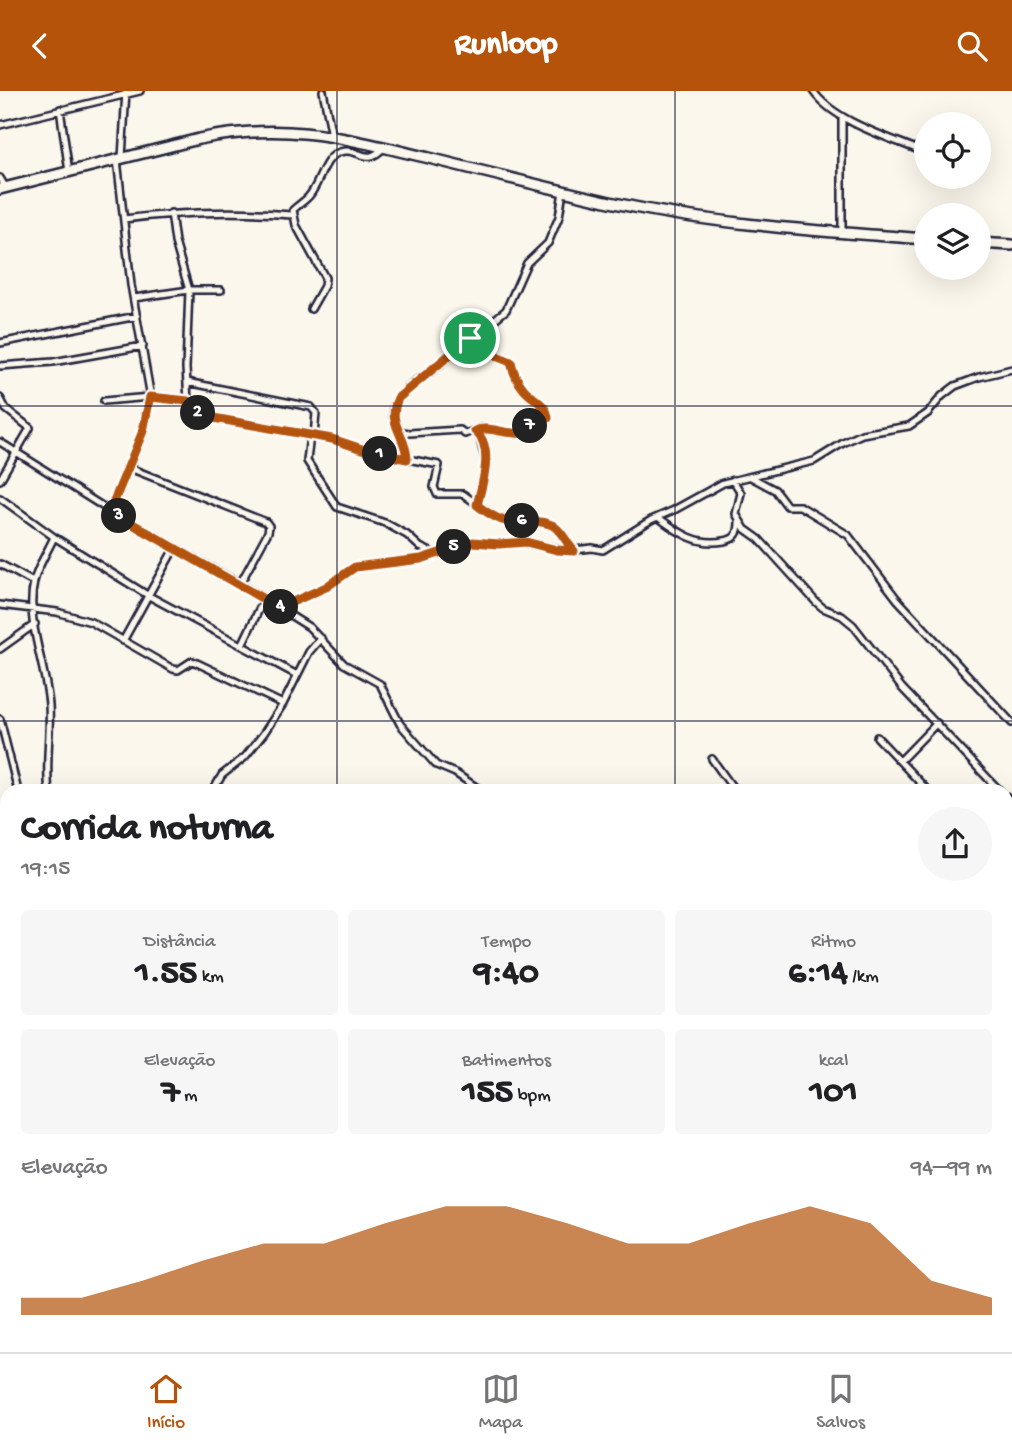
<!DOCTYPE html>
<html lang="pt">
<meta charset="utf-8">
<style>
body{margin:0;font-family:"Gochi Hand",sans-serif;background:#f6f6f6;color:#202124;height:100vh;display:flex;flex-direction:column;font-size:26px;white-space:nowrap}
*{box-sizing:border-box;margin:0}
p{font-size:23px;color:#757577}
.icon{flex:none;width:38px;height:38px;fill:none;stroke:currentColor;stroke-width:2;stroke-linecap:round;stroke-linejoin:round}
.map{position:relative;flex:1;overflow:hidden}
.details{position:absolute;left:0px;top:693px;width:1013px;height:569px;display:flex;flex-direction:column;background:#fff;border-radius:21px 21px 0 0;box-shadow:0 7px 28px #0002}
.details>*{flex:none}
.fabs{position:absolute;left:914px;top:21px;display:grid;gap:14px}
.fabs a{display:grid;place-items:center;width:77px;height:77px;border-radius:50%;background:#fff;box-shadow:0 7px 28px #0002;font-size:35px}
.pin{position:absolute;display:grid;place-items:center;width:60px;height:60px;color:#fff;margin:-30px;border:4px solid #fff;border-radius:50%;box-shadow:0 2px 7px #0007}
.km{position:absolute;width:35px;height:35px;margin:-18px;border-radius:50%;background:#222;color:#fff;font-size:19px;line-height:35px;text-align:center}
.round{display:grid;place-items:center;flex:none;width:74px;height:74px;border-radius:37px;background:#f6f6f6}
.overview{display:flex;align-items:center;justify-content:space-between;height:119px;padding:0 21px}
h1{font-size:38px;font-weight:800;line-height:52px}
.figures{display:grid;grid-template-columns:repeat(3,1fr);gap:10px;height:119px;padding:7px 21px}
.figures div{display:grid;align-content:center;border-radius:7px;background:#f6f6f6;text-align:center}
.figures b{font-size:35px;font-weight:800}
.figures small{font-size:19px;font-weight:400}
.figures p{font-size:19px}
.chart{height:196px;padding:14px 21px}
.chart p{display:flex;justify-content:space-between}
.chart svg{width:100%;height:126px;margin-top:7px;fill:#b45309;opacity:.7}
header{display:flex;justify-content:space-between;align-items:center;height:91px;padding:0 21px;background:#b45309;color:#fff;font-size:32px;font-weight:800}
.tabs{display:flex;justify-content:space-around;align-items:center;height:98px;border-top:2px solid #e0e0e0;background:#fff;font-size:19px;color:#757577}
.tabs a{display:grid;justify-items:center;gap:4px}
.tabs .active{color:#b45309}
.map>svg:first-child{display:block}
</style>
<header><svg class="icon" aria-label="back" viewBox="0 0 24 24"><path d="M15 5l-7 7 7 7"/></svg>Runloop<svg class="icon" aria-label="search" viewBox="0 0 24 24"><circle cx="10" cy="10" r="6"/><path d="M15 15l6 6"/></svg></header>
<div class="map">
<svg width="1012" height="1261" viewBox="0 0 1012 1261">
<rect width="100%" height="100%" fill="#fbf7ec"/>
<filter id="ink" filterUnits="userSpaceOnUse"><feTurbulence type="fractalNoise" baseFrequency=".0143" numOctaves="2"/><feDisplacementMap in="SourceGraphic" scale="14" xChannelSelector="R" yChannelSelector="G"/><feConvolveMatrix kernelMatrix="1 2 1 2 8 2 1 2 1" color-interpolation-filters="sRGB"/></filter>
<g filter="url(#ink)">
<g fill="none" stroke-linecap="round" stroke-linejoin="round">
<g stroke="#22223b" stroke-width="10">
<path id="street" d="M323,0L332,45
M813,0C834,31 891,47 926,62
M60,18L69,81
M0,34L140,0
M122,67L126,0
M0,87L6,97
M171,122L175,151L189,199L186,277L188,310L202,325L332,348L371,361L439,374L434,396L437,403H463L495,426L509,432L529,429L550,433L559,439L574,460
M124,128C181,121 235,119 292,124
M842,142V28
M134,207L189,199H221
M311,218L324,195L325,187L296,134L293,119C298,114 305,110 309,105C320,93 323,66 340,61C359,55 366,77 384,56
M0,252L137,225
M0,275L53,271L143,255
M187,291L311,316L316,322L314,345
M0,307L6,318L30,337L0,389
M104,310L150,306L188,310
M398,340L409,342L460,339L465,343L482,337L505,342H522L533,332L548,327C547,312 531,308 522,297C517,290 513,280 511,271L486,261L470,247
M475,340L479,343L486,372L477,414
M310,344L307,370L337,416L385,432L407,444L420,456L433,462
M0,351L110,420L237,491L309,536L344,573L380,593L400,633L436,674L455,682L482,700
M407,368V360L393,326V317L398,307L417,289L435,278L506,219L527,172L548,152L559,126L563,100
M127,376L266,431L269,435L268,441L240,493
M751,386L775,399L787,415H800L848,444L897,508L1012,632
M733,389L741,402L736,423L745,438L759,448L816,511L823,517L842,525L853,534L902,597L1000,700
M0,407L54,446C48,460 37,476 34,491C25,529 46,575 49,614C51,643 45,671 49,700
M110,420L143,340L150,301L131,194L117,68
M659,427C679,442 698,455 724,450C736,448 739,442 739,431
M54,446L149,505L297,584
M0,473L33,491
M0,514L57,521L91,531L173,578L178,579L192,570L197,572L283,613
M279,517L326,496L355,476L421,468L473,451L499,453L526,451L566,460L592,457L603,459L651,429L674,419L723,392L814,370L843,352L862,343L909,335L928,322L942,305L955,295L979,286L1012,278
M123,550L174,458
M242,554L264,508
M0,558L35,533
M0,628L18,700
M877,646L928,700
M712,668L735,700
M900,670L937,632
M213,700L222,684L245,666L264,642L283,613L309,561L321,547
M1006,706L1012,713
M1006,792L1012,799
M1006,834L1012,831
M0,872L7,870
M1006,874L1012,883
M0,933L7,930
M1006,1006L1012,1005
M0,1026L7,1043
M0,1063L7,1061
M1006,1068L1012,1067
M0,1116L7,1113
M1006,1125L1012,1124
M0,1164L7,1161
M0,1170L7,1189
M1006,1180L1012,1179
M0,1201L7,1198
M1006,1202L1012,1201
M27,1255V1261
M622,1255L624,1261
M727,1255L728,1261
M855,1255L856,1261
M920,1255L921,1261
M1000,1255L1001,1261
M648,1261L669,1255
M789,1261L790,1255"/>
</g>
<g stroke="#22223b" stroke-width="13">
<path id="secondary" d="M1006,927L1012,925
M94,1261L107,1255"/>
</g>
<g stroke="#22223b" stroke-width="14">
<path id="primary" d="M0,98L199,48C287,30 344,47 429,67C489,82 549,97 610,111C714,134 820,140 926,148
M978,152L1012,154"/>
</g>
<use href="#street" stroke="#fbf7ec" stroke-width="5"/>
<use href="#secondary" stroke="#fbf7ec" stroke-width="8"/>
<use href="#primary" stroke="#fbf7ec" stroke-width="9"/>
</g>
</g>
<g fill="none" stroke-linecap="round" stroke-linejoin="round" filter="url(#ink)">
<g stroke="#fff" stroke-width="14">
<path id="route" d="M470,247L486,261L511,271C513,280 517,290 523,297C531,308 547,312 548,327L533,332L522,342C506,344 488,334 475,340C495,356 482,394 477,414C486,421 500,431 512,431C525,431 539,428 552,434C562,439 566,452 574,460L557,459L526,451L499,453L473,451L421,468L355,476L326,496L279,517L110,420L143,340L150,306L188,310L202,325L332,348L371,361L407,368C406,343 386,333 398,307Z"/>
</g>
<use href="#route" stroke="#b45309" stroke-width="9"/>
</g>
<path fill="none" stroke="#22223b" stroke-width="2" stroke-opacity="0.55" d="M337,0V700M675,0V700M0,315H1012M0,630H1012M0,946H7M1006,946H1012M337,1255V1261M675,1255V1261"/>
</svg>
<div class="fabs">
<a><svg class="icon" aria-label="locate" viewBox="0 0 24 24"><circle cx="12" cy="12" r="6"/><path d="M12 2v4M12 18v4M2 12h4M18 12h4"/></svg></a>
<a><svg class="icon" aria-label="layers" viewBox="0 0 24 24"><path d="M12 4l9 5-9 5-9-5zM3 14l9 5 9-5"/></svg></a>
</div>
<div class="pin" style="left:470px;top:247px;background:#1e9e55"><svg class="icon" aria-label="arrive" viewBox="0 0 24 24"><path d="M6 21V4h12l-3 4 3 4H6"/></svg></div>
<b class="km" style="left:380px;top:363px">1</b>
<b class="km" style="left:198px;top:322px">2</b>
<b class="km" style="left:119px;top:425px">3</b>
<b class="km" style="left:281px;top:516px">4</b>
<b class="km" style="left:454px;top:456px">5</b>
<b class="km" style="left:522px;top:430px">6</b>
<b class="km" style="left:530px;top:335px">7</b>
<section class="details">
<div class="overview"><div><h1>Corrida noturna</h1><p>19:15</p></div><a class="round"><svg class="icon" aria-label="share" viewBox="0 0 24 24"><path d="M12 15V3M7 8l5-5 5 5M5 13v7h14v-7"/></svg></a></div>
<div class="figures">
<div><p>Distância</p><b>1.55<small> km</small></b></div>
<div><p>Tempo</p><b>9:40</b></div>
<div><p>Ritmo</p><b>6:14<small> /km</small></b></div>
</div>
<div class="figures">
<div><p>Elevação</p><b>7<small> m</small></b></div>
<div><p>Batimentos</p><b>155<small> bpm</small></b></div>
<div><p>kcal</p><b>101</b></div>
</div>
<div class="chart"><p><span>Elevação</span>94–99 m</p>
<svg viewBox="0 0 160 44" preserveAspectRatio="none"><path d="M0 44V38L10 38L20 32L30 25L40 19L50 19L60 12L70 6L80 6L90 12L100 19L110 19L120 12L130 6L140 12L150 32L160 38V44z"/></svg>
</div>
</section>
</div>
<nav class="tabs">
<a class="active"><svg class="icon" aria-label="home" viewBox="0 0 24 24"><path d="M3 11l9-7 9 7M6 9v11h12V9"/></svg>Início</a>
<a><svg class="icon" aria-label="map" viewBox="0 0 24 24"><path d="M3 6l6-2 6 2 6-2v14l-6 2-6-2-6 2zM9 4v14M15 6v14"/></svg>Mapa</a>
<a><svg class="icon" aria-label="saved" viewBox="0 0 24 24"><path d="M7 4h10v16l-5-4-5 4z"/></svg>Salvos</a>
</nav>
